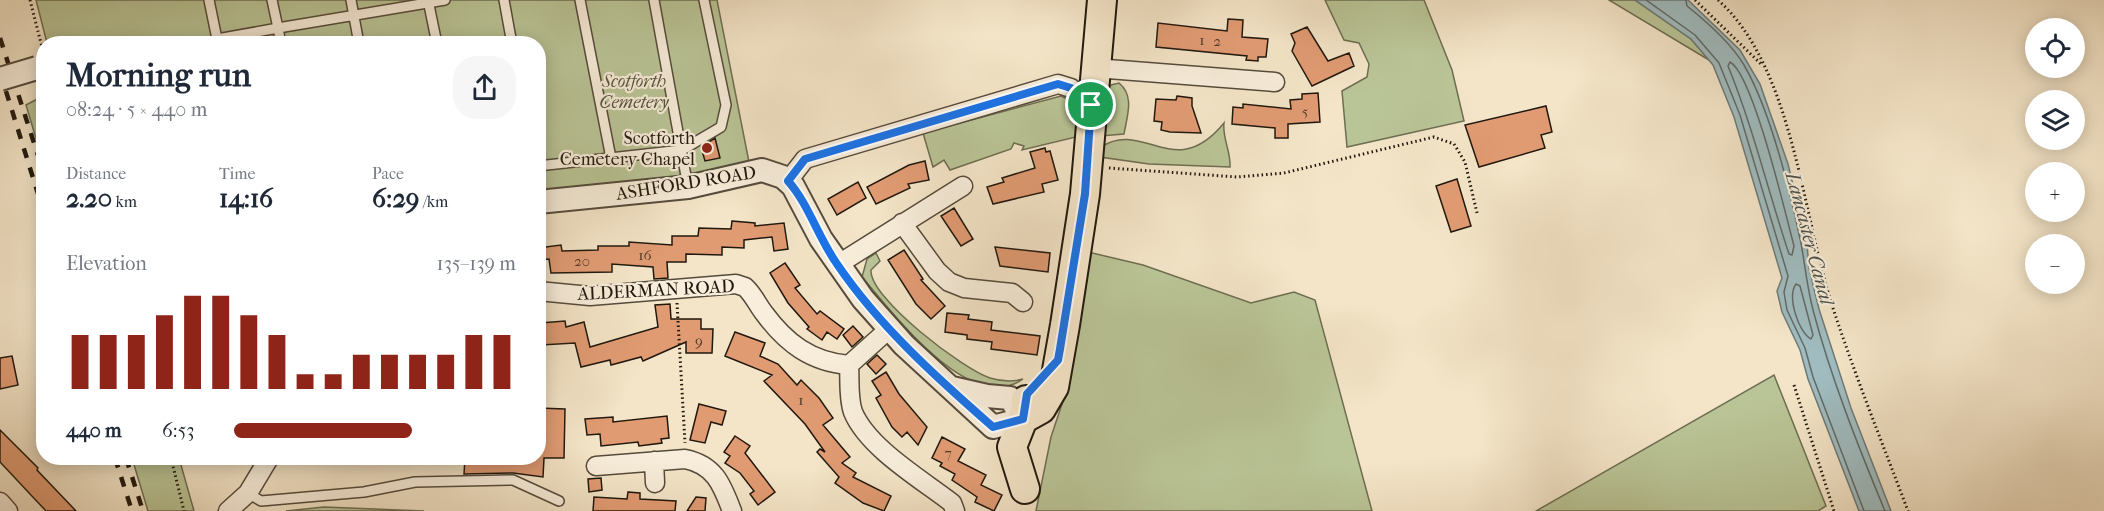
<!DOCTYPE html>
<meta charset="utf-8">
<style>
body{margin:0;font-family:"IM FELL French Canon",serif;background:#f6f6f7;color:#1f2937;height:100vh;display:flex;flex-direction:column;font-size:22px;white-space:nowrap}
*{box-sizing:border-box;margin:0}
p{font-size:20px;color:#747a83}
.icon{flex:none;width:33px;height:33px;fill:none;stroke:currentColor;stroke-width:2;stroke-linecap:round;stroke-linejoin:round}
.map{position:relative;flex:1;overflow:hidden}
.panel{position:absolute;left:36px;top:36px;width:510px;height:429px;display:flex;flex-direction:column;background:#fff;border-radius:24px;box-shadow:0 3px 15px #0003}
.panel>*{flex:none}
.buttons{position:absolute;left:2025px;top:18px;display:grid;gap:12px}
.buttons a{display:grid;place-items:center;width:60px;height:60px;border-radius:50%;background:#fff;box-shadow:0 3px 15px #0003;font-size:30px}
.pin{position:absolute;display:grid;place-items:center;width:51px;height:51px;color:#fff;margin:-26px;border:3px solid #fff;border-radius:50%;box-shadow:0 2px 6px #0007}
.round{display:grid;place-items:center;flex:none;width:63px;height:63px;border-radius:24px;background:#f6f6f7}
.overview{display:flex;align-items:center;justify-content:space-between;height:102px;padding:0 30px}
h1{font-size:33px;font-weight:700;line-height:45px}
.stats{display:grid;grid-template-columns:repeat(3,1fr);gap:9px;height:102px;padding:6px 30px}
.stats div{display:grid;align-content:center}
.stats b{font-size:26px;font-weight:700}
.stats small{font-size:16px;font-weight:400}
.stats p{font-size:16px}
.chart{height:168px;padding:12px 30px}
.chart p{display:flex;justify-content:space-between}
.chart svg{width:100%;height:108px;margin-top:6px;stroke:#8f2418;stroke-width:6}
ul{padding:0 30px;list-style:none;font-size:20px}
li{display:grid;grid-template-columns:96px 72px 1fr;align-items:center;height:45px}
li i{height:15px;border-radius:8px;background:#8f2418}
.map>svg:first-child{display:block}
</style>
<div class="map">
<svg width="2104" height="511" viewBox="0 0 2104 511">
<rect width="100%" height="100%" fill="#f4e5c8"/>
<filter id="stains"><feTurbulence type="fractalNoise" baseFrequency=".00333" numOctaves="4"/><feColorMatrix values="0 0 0 0 .2 0 0 0 0 .09 0 0 0 0 .02 0 0 0 .5 -.17"/></filter>
<radialGradient id="worn" r=".72"><stop offset=".6" stop-color="#630" stop-opacity="0"/><stop offset="1" stop-color="#630" stop-opacity=".3"/></radialGradient>
<path fill="#bac597" stroke="#6d6e52" stroke-width="1.5" d="M36,0H717L749,162L694,174L689,171L681,173L678,177L539,192L538,44L47,43Z
M1325,0H1424L1452,70L1464,121L1347,147L1342,91L1367,77L1369,64L1359,43L1344,40Z
M1609,0H1635L1691,39L1709,60Z
M1119,83C1135,96 1127,116 1124,134L1101,136L1106,90L1111,85Z
M43,96V162L26,105Z
M1061,96C1078,102 1077,121 1076,137L1022,150L1024,146L1014,143L1011,149L950,170L944,160L933,167L923,133Z
M1224,123C1222,138 1231,151 1230,167L1149,164L1100,157L1101,147C1144,119 1175,183 1224,123Z
M1088,252L1143,265L1251,303L1294,292L1315,300L1372,511H1036L1051,437L1062,404L1079,329Z
M876,253L880,261L871,270C869,298 964,370 990,378C1000,381 1013,382 1023,379C970,417 892,312 862,277L867,259Z
M1774,375L1826,506L1818,511H1536Z
M132,458H179L194,511H148Z
M324,507L424,511H286Z"/>
<path fill="#a0bcc0" stroke="#6d7a79" stroke-width="1.5" d="M1635,0H1688L1740,50L1760,84L1788,164L1807,244L1809,268L1819,309L1851,408L1891,511H1859L1808,379L1800,350L1782,312L1777,291L1782,278L1734,117L1713,65L1691,39Z"/>
<g fill="none" stroke-linecap="round" stroke-linejoin="round">
<path stroke="#606a67" stroke-width="1.5" d="M1646,0L1695,35L1719,63L1740,115L1788,276L1784,292L1787,310L1805,348L1813,377L1864,511
M1686,0L1687,6C1707,22 1731,43 1744,65C1770,110 1790,191 1801,243C1805,265 1807,287 1813,310C1831,378 1858,446 1885,511
M1730,62C1753,74 1786,216 1794,246L1792,255L1789,254C1768,191 1753,127 1728,66Z
M1796,284L1800,286L1813,335L1811,339C1798,332 1787,296 1796,284Z"/>
</g>
<path fill="#e19b73" stroke="#20180e" stroke-width="1.5" d="M1228,19L1243,20L1242,37L1268,39L1266,57H1258V61L1246,60L1247,56L1156,47L1158,23L1227,31Z
M1307,27L1328,61L1349,53L1354,66L1312,86L1292,51L1295,43L1291,34Z
M1318,93L1320,122L1288,124V138H1275V128L1232,124L1233,107L1243,108V104L1291,109L1290,100L1302,99V94Z
M1177,96L1192,98V106L1201,133L1170,132L1161,130L1162,122L1154,121L1156,99L1176,100Z
M1546,106L1552,132L1541,135L1545,148L1479,167L1465,125Z
M715,138L720,158L705,161L701,147Z
M1045,148L1046,152L1050,151L1058,180L1042,184L1044,192L993,204L987,187L1004,182L1002,178L1035,168L1030,152Z
M925,161L929,180L908,184L910,188L876,204L867,187L909,165Z
M1457,179L1471,226L1451,232L1436,186Z
M858,182L866,198L837,215L828,199Z
M954,208L973,239L961,246L941,216Z
M732,221L755,223V226L784,223L788,249L774,251L772,237L744,240V248L722,247V255L686,254V262H667L668,278L654,279L653,267L612,264V272L551,273L549,259L540,260L538,248L561,245L562,251L598,250V246H629V242L672,245V236H698L699,228L731,229Z
M995,247L1050,253L1048,272L1000,266Z
M904,250L923,279L921,280L945,306L931,319L916,304L888,260Z
M785,263L800,285L795,288L817,314L820,311L844,329L837,339L827,332L822,340L807,329L809,327L788,303L770,273Z
M670,304L671,319H701V329H713L712,353H686V342L643,361L641,357L611,365L610,360L581,367L575,343L541,345L540,323L565,321L566,327L584,322L590,347L658,327L655,305Z
M947,313L969,315L968,319L992,322L991,330L1040,336L1037,355L991,349L992,342L967,339V335L945,332Z
M853,326L863,337L852,347L843,335Z
M735,332L765,343L760,356L778,364L797,385L801,380L819,398L833,418L823,425L850,457L842,463L856,473L853,477L891,496L884,511L863,503L835,483L839,477L817,452L820,449L825,452L805,424L764,381L772,375L725,356Z
M877,355L886,364L876,374L867,364Z
M12,356L18,385L0,389V358Z
M886,372L899,394L927,427L918,445L907,432L902,437L892,427L876,398L881,395L872,381Z
M699,404L726,411L722,425L711,422L705,443L690,440Z
M538,408L565,409L564,458H544L543,477L513,473L464,474L465,458H538Z
M667,416L669,438L661,439L662,443L639,446L638,442L601,446L600,434L587,435L585,419L613,417V422Z
M0,430L38,468L37,470L76,511H46L30,494L0,462Z
M735,436L750,446L745,453L775,492L758,505L750,494L754,491L740,473L725,463L730,456L724,452Z
M942,437L965,449L958,461L986,475L981,485L1002,495L994,511L975,502L977,497L952,480L955,474L940,466L942,463L932,458Z
M601,478L602,490L589,492L588,479Z
M628,492L640,493V499L676,501L675,511H593L594,497L627,499Z
M696,497L706,498L705,511H687Z"/>
<g fill="none" stroke-linecap="round" stroke-linejoin="round">
<g stroke="#554b3c" stroke-width="12">
<path id="service" d="M209,0L217,39L278,28L281,44
M272,0L278,28L445,0
M351,0L359,44
M428,0L437,44
M504,0L512,44
M580,0L611,158
M654,0L688,187
M538,166L682,150L721,127L726,105L704,0
M248,493L261,501L364,492L415,482L513,480L559,501"/>
</g>
<g stroke="#554b3c" stroke-width="21">
<path id="minor" d="M1095,68L1275,82
M788,181L805,159L1058,84L1071,88L1091,105
M902,223L937,271L949,282L964,288L1012,293L1023,302
M837,265L963,186
M538,291L590,296L736,284L745,287C753,294 757,304 764,313C786,343 811,362 849,365
M889,329L849,365C850,379 848,398 853,412C868,448 921,479 952,503L955,511
M654,461L655,483
M596,466L685,459C715,465 722,485 732,511
M0,502L8,511
M228,511L248,493L269,458"/>
</g>
<g stroke="#554b3c" stroke-width="26">
<path id="tertiary" d="M538,202L688,187L762,170L783,177L793,186L821,239L863,299L904,345L993,427L1023,419L1010,398L987,396L952,388"/>
</g>
<g stroke="#20180e" stroke-width="32">
<path id="primary" d="M1023,419L1041,409L1054,387L1065,325L1085,194L1102,0
M1025,489L1012,447L1023,419L1026,400"/>
</g>
<path stroke="#20180e" stroke-width="3" stroke-dasharray="1.5 3" stroke-linecap="butt" d="M30,0L43,51
M1695,0L1761,64
M1718,0C1792,66 1802,211 1831,302C1854,373 1882,442 1908,511
M1109,168L1237,177L1284,173L1434,137L1454,144L1465,162L1477,213
M677,303L685,443
M1794,385L1834,511
M171,458L184,511"/>
<use href="#service" stroke="#f8eedb" stroke-width="9"/>
<use href="#minor" stroke="#f8eedb" stroke-width="18"/>
<use href="#tertiary" stroke="#f8eedb" stroke-width="22"/>
<use href="#primary" stroke="#f4e5c8" stroke-width="28"/>
<path stroke="#20180e" stroke-width="4.5" stroke-dasharray="10 10" stroke-linecap="butt" d="M0,38L44,174
M0,72L44,213
M115,458L132,511
M126,458L143,511"/>
<g stroke="#554b3c" stroke-width="26" stroke-linecap="butt">
<path id="tertiary-bridge" d="M0,79L37,68"/>
</g>
<use href="#tertiary-bridge" stroke="#f8eedb" stroke-width="22"/>
</g>
<g fill="none" stroke-linecap="round" stroke-linejoin="round">
<g stroke="#fff" stroke-width="12">
<path id="route" d="M1058,84L1071,88L1091,105L1085,194L1060,349L1058,360L1027,394L1023,419L993,427C937,378 879,326 837,264C819,239 808,203 788,181L805,159Z"/>
</g>
<use href="#route" stroke="#1a73e8" stroke-width="8"/>
</g>
<circle fill="#8f2418" stroke="#f8eedb" stroke-width="2" cx="707" cy="148" r="6"/>
<g text-anchor="middle" stroke-width="4.5" stroke-linejoin="round" paint-order="stroke">
<g font-size="15" fill="#503927">
<text x="1202" y="45">1</text>
<text x="1217" y="46">2</text>
<text x="1305" y="116">5</text>
<text x="645" y="260">16</text>
<text x="582" y="266">20</text>
<text x="699" y="346">9</text>
<text x="801" y="405">1</text>
<text x="948" y="458">7</text>
</g>
<g font-size="18" font-style="italic" fill="#56553e" stroke="#f8eedb">
<text x="634" y="87">Scotforth<tspan x="634" dy="21">Cemetery</tspan></text>
</g>
<g font-size="18" fill="#20180e" stroke="#f8eedb" text-anchor="end">
<text x="695" y="144">Scotforth<tspan x="695" dy="21">Cemetery Chapel</tspan></text>
</g>
<g font-size="18" fill="#20180e" stroke="#f8eedb">
<text transform="translate(686 183) rotate(-9)" y="6">ASHFORD ROAD</text>
<text transform="translate(656 290) rotate(-3)" y="6">ALDERMAN ROAD</text>
</g>
<g font-size="20" font-style="italic" fill="#4d514c" stroke="#f8eedb">
<text transform="translate(1810 238) rotate(75)" y="7">Lancaster Canal</text>
</g>
</g>
<rect width="100%" height="100%" filter="url(#stains)"/>
<rect width="100%" height="100%" fill="url(#worn)"/>
</svg>
<div class="buttons">
<a><svg class="icon" aria-label="locate" viewBox="0 0 24 24"><circle cx="12" cy="12" r="6"/><path d="M12 2v4M12 18v4M2 12h4M18 12h4"/></svg></a>
<a><svg class="icon" aria-label="layers" viewBox="0 0 24 24"><path d="M12 4l9 5-9 5-9-5zM3 14l9 5 9-5"/></svg></a>
<a>+</a>
<a>−</a>
</div>
<div class="pin" style="left:1091px;top:105px;background:#1e9e55"><svg class="icon" aria-label="arrive" viewBox="0 0 24 24"><path d="M6 21V4h12l-3 4 3 4H6"/></svg></div>
<section class="panel">
<div class="overview"><div><h1>Morning run</h1><p>08:24 · 5 × 440 m</p></div><a class="round"><svg class="icon" aria-label="share" viewBox="0 0 24 24"><path d="M12 15V3M7 8l5-5 5 5M5 13v7h14v-7"/></svg></a></div>
<div class="stats">
<div><p>Distance</p><b>2.20<small> km</small></b></div>
<div><p>Time</p><b>14:16</b></div>
<div><p>Pace</p><b>6:29<small> /km</small></b></div>
</div>
<div class="chart"><p><span>Elevation</span>135–139 m</p>
<svg viewBox="0 0 160 44" preserveAspectRatio="none"><path d="M5 44V22M15 44V22M25 44V22M35 44V14M45 44V6M55 44V6M65 44V14M75 44V22M85 44V38M95 44V38M105 44V30M115 44V30M125 44V30M135 44V30M145 44V22M155 44V22"/></svg>
</div>
<ul>
<li><b>440 m</b>6:53<i style="width:63%"></i></li>
</ul>
</section>
</div>
